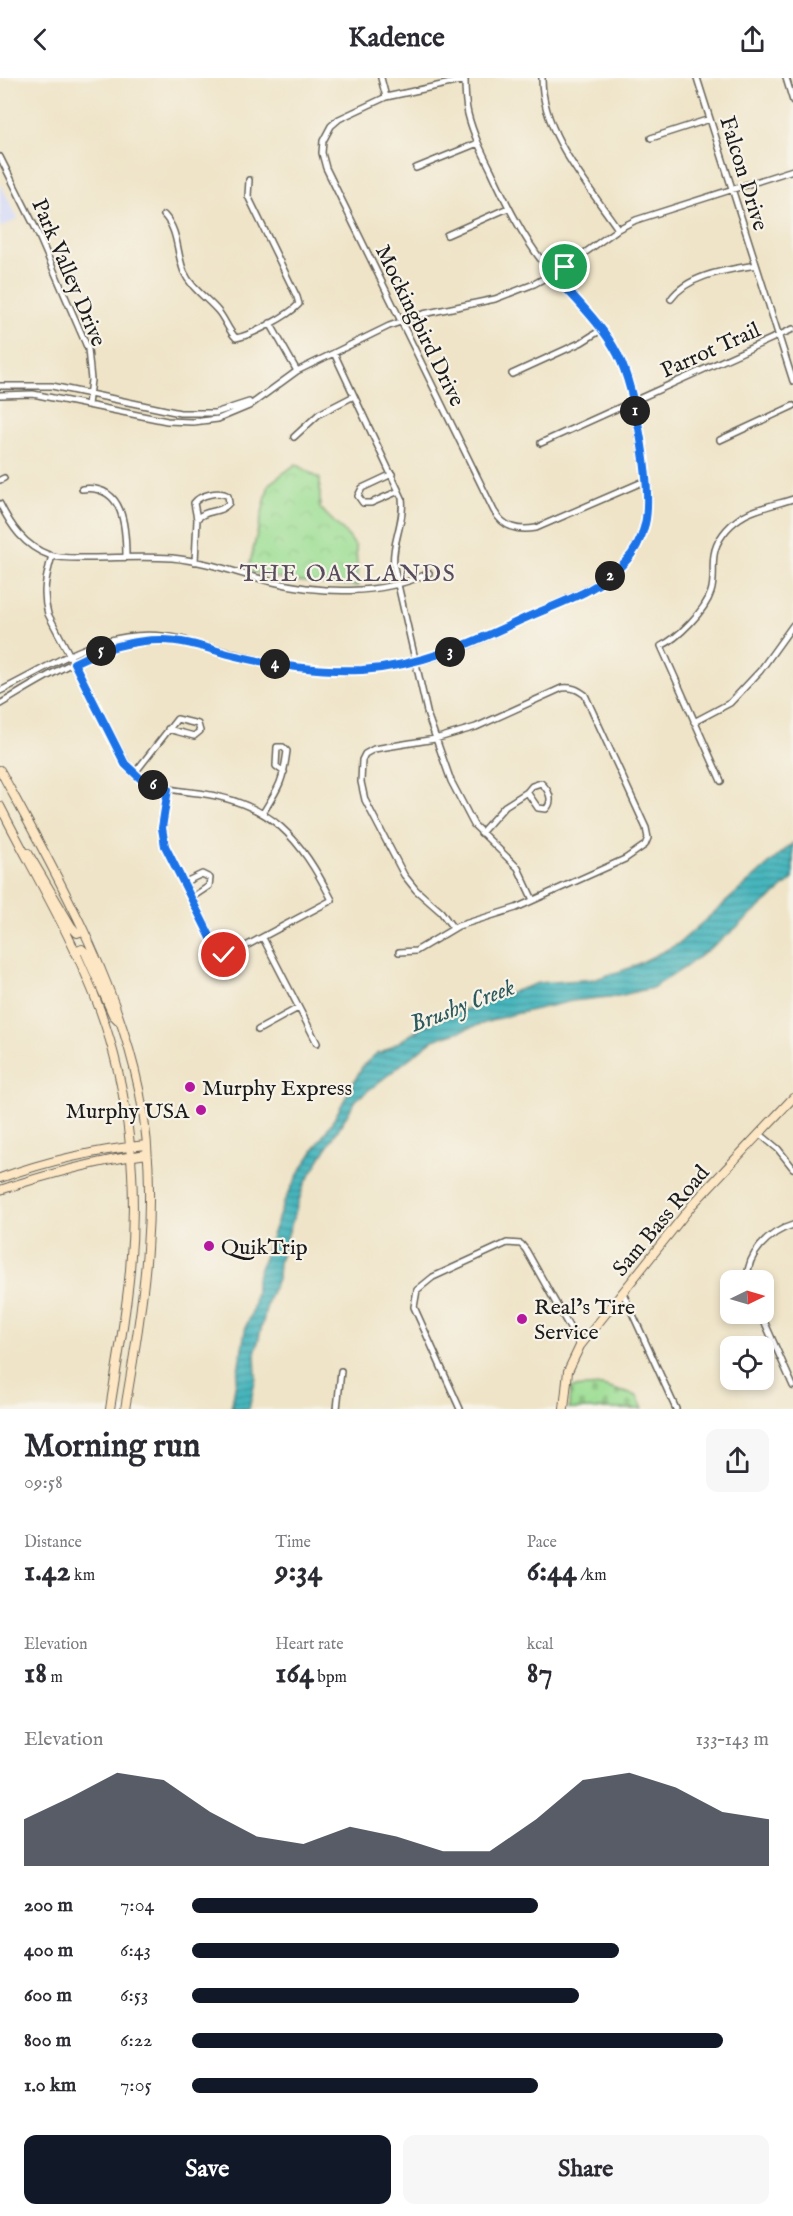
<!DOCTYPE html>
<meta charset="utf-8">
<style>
body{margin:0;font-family:"IM FELL English",serif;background:#f7f7f7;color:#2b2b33;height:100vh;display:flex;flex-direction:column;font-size:22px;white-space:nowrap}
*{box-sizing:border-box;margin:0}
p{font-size:20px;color:#7c7c81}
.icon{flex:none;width:33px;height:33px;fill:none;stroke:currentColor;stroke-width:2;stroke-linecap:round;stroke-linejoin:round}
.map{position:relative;height:1331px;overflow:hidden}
.side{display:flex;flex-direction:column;background:#fff;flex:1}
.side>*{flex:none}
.needle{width:39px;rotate:85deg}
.fabs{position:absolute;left:720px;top:1192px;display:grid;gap:12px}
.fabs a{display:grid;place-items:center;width:54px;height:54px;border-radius:12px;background:#fff;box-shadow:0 3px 9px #0003;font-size:30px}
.pin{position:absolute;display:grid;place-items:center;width:51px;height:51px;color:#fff;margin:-26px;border:3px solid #fff;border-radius:50%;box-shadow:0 2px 6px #0007}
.km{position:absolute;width:30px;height:30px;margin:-15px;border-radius:50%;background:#222;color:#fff;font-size:16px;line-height:30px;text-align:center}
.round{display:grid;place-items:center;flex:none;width:63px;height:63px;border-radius:12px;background:#f7f7f7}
.overview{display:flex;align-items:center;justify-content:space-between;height:102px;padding:0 24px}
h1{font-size:33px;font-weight:700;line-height:45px}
.figures{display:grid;grid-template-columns:repeat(3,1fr);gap:9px;height:102px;padding:6px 24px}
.figures div{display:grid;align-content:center}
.figures b{font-size:30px;font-weight:700}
.figures small{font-size:16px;font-weight:400}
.figures p{font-size:16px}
.chart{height:168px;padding:12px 24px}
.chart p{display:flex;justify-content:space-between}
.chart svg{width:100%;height:108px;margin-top:6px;fill:#111827;opacity:.7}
.action{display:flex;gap:12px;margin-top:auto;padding:12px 24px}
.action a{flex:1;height:69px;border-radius:12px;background:#111827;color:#fff;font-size:24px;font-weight:700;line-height:69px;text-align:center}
.action a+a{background:#f7f7f7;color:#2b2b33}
ul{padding:0 24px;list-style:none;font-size:20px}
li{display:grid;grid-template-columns:96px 72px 1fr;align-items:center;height:45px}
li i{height:15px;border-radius:8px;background:#111827}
header{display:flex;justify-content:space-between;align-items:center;height:78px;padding:0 24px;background:#fff;font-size:27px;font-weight:700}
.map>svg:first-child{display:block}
</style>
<header><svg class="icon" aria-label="back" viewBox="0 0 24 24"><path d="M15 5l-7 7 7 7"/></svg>Kadence<svg class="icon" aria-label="share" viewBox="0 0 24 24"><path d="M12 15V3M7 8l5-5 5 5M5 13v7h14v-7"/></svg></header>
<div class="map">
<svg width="793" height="1331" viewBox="0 0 793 1331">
<defs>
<pattern id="cemetery-stones" width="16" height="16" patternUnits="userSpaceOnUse" patternTransform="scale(1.5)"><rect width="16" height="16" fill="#9dde94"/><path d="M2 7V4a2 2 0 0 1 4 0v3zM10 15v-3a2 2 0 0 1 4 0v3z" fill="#87be7f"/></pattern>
<pattern id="park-crowns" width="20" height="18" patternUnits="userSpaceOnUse" patternTransform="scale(1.5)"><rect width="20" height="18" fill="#9dde94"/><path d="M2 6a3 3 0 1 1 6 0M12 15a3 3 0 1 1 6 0" fill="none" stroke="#87be7f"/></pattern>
<pattern id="water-rules" width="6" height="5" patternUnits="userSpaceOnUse" patternTransform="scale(1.5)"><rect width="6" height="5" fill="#46b6bd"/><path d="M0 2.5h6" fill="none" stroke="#3a9399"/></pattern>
</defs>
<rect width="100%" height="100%" fill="#f7f3e8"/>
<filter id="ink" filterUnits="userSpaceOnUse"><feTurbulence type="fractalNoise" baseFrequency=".0167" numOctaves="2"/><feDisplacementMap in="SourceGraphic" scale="12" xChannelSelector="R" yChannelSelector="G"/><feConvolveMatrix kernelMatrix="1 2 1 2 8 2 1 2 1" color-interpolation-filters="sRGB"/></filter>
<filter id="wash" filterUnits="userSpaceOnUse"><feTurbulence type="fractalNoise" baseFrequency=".008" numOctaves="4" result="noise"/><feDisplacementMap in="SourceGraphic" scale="24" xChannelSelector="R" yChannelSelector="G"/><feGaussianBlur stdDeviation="1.35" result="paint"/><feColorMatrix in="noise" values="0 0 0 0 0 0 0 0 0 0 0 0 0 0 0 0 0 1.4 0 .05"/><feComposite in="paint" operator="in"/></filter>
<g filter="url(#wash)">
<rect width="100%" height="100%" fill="#efe4c8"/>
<path fill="#d3d9f9" d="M0,105L18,141L0,150Z"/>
<path fill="url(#cemetery-stones)" stroke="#5c7d58" stroke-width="1.5" d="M602,1308L637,1318L643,1331H569L570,1310Z"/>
<path fill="url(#park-crowns)" stroke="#5c7d58" stroke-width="1.5" d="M296,386L320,401V430L349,459L356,469L358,508C316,507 288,503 248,493L269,406Z"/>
<path fill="url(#water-rules)" stroke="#31696c" stroke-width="1.5" d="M793,765V801L730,855L684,890L652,910L618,918L572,923L506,938L433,962L356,1022L304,1107L279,1184L278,1198L268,1223L255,1276L256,1299L249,1331H231L246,1248C253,1236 257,1215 256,1202L284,1124L299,1095L334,1041L362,989L378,974L380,976L426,947L487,923L538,905L596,901L630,890L678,866Z"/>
</g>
<g filter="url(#ink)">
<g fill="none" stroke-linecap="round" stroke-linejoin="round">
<g stroke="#666258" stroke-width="8">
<path id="street" d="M381,0L386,19
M542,0C542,56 588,107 618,151
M697,0L793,303
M786,0L793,23
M465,2L386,19L339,41L331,48L323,63L322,75L326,90L494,433C504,450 518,453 536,450L647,402
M651,60L710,41
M0,79L35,149L88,271L91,302L88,327
M416,90L478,65
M164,137C179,153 176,174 184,194C191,210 207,220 218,233C225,241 228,252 236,260C252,257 288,238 299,226L297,219L248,118L249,102
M447,157L508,130
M671,221C689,196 728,192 756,187
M270,245L297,293
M334,275L402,420C405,444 391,465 394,489L428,638L451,703L474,747L518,790L533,822
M512,296L582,264L601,252
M0,308H52L180,335H215L249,324
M0,317L33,316L167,343L193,344L218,341L249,328L297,293L389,248L423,236L495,221L534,206L565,189L618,151L636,142L793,92
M294,359L319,336L354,318
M720,362L793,328
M541,365L793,251
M392,396L362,410L358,418L363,425H371L399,413
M0,402L4,400
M82,411C124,406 126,449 126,479
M0,426C11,448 24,468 49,477C62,481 76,480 90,480C117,480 144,478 172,480C205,483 237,495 269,503C321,516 380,518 429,495
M52,478C46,498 42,515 48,536L130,692C149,711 174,712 199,715C272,725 300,760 332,822L229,877L220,875L165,768L162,750L168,711
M195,484L197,441C205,431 221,436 229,425L228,418C219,412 200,417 194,425L197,441
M0,613C61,583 113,543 185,562
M0,626C51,596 111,555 174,563C228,570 278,593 334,592C376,592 420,586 459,571C485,561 511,547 536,535C592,510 649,490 648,417C648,399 643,381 640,363C635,332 632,298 615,270C596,239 567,215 545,187C522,158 506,125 491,92C482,74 473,56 468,36C465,25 465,12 465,0
M694,644L730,625L760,593L793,547
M134,696L177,641L198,646L200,653L194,658L168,651
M721,703L661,568C678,560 705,533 711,514C715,502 712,490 714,477C716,462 728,448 740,440C752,431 778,426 793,421
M263,735C279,709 283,704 287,673L283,669H277L276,688L284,694
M481,755L505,728L527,714L538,730L546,731C554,723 549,712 541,705L532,708L527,714
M183,805L202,796L210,800L209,808L191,820
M263,860L317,965
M399,874L416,873L458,848L516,830L625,781L645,767L648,760L646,750L585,617C577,611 572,609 562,610L476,649L435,661L374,671L365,676L362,682L361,704L365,722L404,797L416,812L441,834L453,850
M258,952L298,930
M760,1056L778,1071L793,1090
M748,1203C745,1177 769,1154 793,1147
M623,1215L676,1331
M761,1236L793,1308
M337,1331L341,1293
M460,1331L414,1229L417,1212L433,1199L507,1165L521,1166L526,1172L580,1268"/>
</g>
<g stroke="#666258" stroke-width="10">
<path id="secondary" d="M0,692C55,794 115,897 139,1011C161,1117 143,1226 125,1331
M0,728C34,795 74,861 100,932C130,1014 138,1106 130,1192C126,1238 117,1285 110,1331
M28,775L71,848L77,855L83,853
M75,874L82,871L85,874L113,937L118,942
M0,1100C47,1083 96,1072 146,1067
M0,1112C48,1096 96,1083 147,1076
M564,1331L568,1293L580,1268L693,1126L793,1020"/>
</g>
<use href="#street" stroke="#fff" stroke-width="5"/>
<use href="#secondary" stroke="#fce6c4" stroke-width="8"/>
</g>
</g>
<g fill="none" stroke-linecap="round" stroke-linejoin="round" filter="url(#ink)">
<g stroke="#fff" stroke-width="12">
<path id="route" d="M224,877L217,872L165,768L162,750L168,711L143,703L125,686L74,585C102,571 130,562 161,562C186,562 212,572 236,578C278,588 319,594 362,592C420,588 470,566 521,542C556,526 598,514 624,485C634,475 642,460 645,446C653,412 635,309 618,277C603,247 576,222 553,196L565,189"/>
</g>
<use href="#route" stroke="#1a73e8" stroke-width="8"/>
</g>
<g fill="#b5179e" stroke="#f7f3e8" stroke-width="2">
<circle cx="190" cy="1009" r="6"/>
<circle cx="201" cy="1032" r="6"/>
<circle cx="209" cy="1168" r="6"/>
<circle cx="522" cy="1241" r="6"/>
</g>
<g text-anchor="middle" stroke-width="4.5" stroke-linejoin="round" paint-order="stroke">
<g font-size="22" fill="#1c1c1c" stroke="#f7f3e8">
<text transform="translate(745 95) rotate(73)" y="8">Falcon Drive</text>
<text transform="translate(70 194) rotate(67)" y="8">Park Valley Drive</text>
<text transform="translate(421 247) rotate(64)" y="8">Mockingbird Drive</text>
<text transform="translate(710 271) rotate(-24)" y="8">Parrot Trail</text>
<text transform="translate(660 1142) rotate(-50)" y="8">Sam Bass Road</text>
</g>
<g font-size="22" fill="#1c1c1c" stroke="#f7f3e8" text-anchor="start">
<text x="202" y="1017">Murphy Express</text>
<text x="189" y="1040" text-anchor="end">Murphy USA</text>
<text x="221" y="1176">QuikTrip</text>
<text x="534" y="1236">Real’s Tire<tspan x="534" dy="25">Service</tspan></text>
</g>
<g font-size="24" letter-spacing="1.5" fill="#574d5d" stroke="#f7f3e8">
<text x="348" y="503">THE OAKLANDS</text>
</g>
<g font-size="24" font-style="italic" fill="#2d5a5c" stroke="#f7f3e8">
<text transform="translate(462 927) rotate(-21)" y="8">Brushy Creek</text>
</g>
</g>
</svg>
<div class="fabs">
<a><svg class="needle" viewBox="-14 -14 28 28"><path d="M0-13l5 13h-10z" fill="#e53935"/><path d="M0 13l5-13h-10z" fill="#7c7c81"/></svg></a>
<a><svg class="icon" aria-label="locate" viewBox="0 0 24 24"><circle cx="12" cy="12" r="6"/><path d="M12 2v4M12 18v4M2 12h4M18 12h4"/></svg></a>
</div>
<div class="pin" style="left:565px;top:189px;background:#1e9e55"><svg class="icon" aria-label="arrive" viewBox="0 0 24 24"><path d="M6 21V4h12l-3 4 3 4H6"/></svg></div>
<div class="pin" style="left:224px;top:877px;background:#d93025"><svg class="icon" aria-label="check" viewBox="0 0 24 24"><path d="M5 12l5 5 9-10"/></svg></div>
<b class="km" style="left:635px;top:333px">1</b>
<b class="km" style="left:610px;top:498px">2</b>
<b class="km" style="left:450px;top:574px">3</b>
<b class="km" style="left:275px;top:586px">4</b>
<b class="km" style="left:101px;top:573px">5</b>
<b class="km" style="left:153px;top:707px">6</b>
</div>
<section class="side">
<div class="overview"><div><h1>Morning run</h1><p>09:58</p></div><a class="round"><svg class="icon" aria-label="share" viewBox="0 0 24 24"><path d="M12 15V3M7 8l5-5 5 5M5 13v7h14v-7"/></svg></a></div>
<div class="figures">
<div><p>Distance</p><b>1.42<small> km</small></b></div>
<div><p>Time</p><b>9:34</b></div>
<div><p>Pace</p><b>6:44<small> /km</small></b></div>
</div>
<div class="figures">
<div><p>Elevation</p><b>18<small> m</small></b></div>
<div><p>Heart rate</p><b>164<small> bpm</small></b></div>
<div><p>kcal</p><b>87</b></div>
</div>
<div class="chart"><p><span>Elevation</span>133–143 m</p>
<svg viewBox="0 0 160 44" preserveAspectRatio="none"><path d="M0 44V25L10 16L20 6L30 9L40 22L50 32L60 35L70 28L80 32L90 38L100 38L110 25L120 9L130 6L140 12L150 22L160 25V44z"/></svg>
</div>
<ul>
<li><b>200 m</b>7:04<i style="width:60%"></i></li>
<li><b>400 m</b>6:43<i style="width:74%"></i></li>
<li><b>600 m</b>6:53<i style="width:67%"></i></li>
<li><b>800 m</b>6:22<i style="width:92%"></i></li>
<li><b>1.0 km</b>7:05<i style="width:60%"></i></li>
</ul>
<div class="action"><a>Save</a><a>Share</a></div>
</section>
